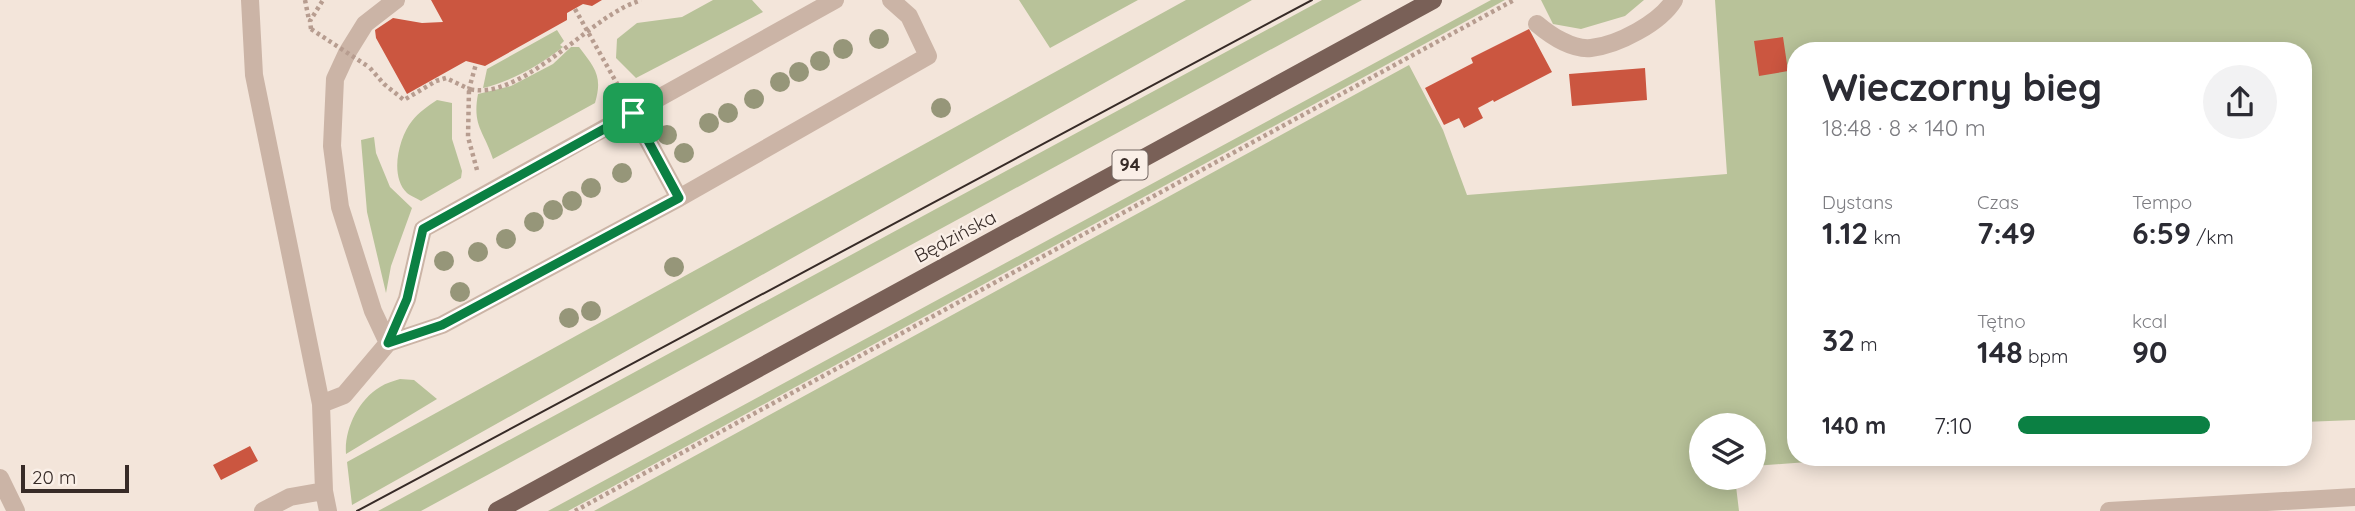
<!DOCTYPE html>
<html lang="pl">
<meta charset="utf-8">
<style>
body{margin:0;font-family:Quicksand,sans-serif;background:#f2f2f3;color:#2b2b33;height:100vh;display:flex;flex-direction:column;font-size:26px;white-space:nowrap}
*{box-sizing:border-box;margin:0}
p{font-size:23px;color:#7c7c81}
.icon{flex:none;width:38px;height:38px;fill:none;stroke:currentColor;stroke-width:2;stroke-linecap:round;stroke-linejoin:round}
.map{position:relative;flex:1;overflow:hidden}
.drawer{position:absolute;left:1787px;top:42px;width:525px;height:424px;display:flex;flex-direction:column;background:#fff;border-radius:28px;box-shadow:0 4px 18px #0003}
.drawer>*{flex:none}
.tools{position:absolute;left:1689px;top:413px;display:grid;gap:14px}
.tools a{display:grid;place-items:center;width:77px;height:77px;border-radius:50%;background:#fff;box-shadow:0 4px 18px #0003;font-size:35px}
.scale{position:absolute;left:21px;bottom:18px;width:108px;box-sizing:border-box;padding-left:7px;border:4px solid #372b27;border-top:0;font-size:19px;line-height:24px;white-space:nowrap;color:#372b27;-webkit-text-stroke:5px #faefe7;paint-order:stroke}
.pin{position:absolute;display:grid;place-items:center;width:60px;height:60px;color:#fff;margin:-30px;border-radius:14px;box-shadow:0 4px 10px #0006}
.round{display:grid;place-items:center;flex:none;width:74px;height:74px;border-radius:37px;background:#f2f2f3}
.headline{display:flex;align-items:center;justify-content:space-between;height:119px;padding:0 35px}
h1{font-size:38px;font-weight:700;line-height:52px}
.figures{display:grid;grid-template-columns:repeat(3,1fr);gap:10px;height:119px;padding:7px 35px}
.figures div{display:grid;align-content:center}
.figures b{font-size:30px;font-weight:700}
.figures small{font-size:19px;font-weight:400}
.figures p{font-size:19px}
ul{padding:0 35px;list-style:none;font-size:23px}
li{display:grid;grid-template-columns:112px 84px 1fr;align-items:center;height:52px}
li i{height:18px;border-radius:9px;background:#0b8043}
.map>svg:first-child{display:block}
</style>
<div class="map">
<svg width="2355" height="511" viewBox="0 0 2355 511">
<rect width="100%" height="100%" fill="#f3e5da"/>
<path fill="#b8c299" d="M713,0H752L763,12L636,78L616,58L617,39L637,23L682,17Z
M1019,0H1138L1050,48Z
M1186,0H1252L352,505L347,462Z
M1322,0H1362L421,511H378Z
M1491,0H1505L568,511H548Z
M1541,0H1644L1625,16L1581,29L1553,24Z
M1715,0H2355V420L2303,422V51H1796V457H1873L1754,466V425H1701V478H1735L1739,511H594L1409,65L1443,130L1467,195L1727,174Z
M557,30L564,41L560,45L563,47C538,66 514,80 483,88L487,69Z
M571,47H579C595,68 603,76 595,103L493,159C484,131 472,126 478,94L511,86L553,64Z
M437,100L452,103V139L462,171L461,178L421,201C417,198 410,196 407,193C389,176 399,137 412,121C419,112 428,106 437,100Z
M374,137L376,153L390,187L412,208L391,266L386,293L367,212L361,140Z
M400,379L414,380L437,399L346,454C344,430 358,400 380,387C386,383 394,381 400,379Z"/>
<path fill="#cb5640" d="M431,0H602L592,6L583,4L567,13V20L485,66L466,61L407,94L376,38L375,30L393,18L422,23L443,22Z
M1529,29L1552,72L1494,102L1493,100L1478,108L1483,118L1464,128L1459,118L1444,125L1425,88L1473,63L1471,58Z
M1783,37L1788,71L1759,76L1754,41Z
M1645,68L1647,100L1572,106L1569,74Z
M250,446L258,461L221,480L213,465Z"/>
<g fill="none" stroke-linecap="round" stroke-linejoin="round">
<path stroke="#b79d90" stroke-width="4.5" stroke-dasharray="3.5 3.5" stroke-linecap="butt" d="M305,0L309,20
M575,9L620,89
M311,29L310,21L323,0
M370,68L384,84L404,100L436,81L446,78L469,89L476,64
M477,170L468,137L469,89C516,101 580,30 621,9C627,5 634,3 641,0
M575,511L1514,0"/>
<path stroke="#cbb4a6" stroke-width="18" d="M250,0L254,75L321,404L324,491L328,511
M1537,24C1550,35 1572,50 1591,48C1618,45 1660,23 1674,0
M633,113L679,198
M388,343L442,325L679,198L928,56L909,16L891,0
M388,343L373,311L340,207L332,146L335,79L347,53L365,24L396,0
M321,404L344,395L388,343L407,299L423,229L835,0
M0,478L16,511
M263,511L290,497L324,491
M2109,511L2355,497"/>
<path stroke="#796057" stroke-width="18" d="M497,511L1433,0"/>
<path stroke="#372b27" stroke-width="2" d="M357,511L1312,0"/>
<path stroke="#b79d90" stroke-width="4.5" stroke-dasharray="3.5 3.5" stroke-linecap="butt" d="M311,29L369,67"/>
</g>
<g fill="#969679">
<circle cx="879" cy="39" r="10"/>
<circle cx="843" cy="49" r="10"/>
<circle cx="820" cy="61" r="10"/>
<circle cx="799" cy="72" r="10"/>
<circle cx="780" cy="82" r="10"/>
<circle cx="754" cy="99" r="10"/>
<circle cx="941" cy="108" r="10"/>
<circle cx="728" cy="113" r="10"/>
<circle cx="709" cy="123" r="10"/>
<circle cx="667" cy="135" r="10"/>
<circle cx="684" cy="153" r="10"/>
<circle cx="622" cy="173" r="10"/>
<circle cx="591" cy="188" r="10"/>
<circle cx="572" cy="201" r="10"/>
<circle cx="553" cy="210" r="10"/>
<circle cx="534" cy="222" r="10"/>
<circle cx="506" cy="239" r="10"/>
<circle cx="478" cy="252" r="10"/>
<circle cx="444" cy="261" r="10"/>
<circle cx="674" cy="267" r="10"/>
<circle cx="460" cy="292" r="10"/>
<circle cx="591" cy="311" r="10"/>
<circle cx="569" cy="318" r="10"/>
</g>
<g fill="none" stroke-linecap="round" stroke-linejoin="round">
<g stroke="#fff" stroke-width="14">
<path id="route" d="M633,113L679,198L442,325L388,343L407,299L423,229Z"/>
</g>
<use href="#route" stroke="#0b8043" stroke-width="9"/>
</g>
<g text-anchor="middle" stroke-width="5" stroke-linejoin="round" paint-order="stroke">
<rect fill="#faefe7" stroke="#726661" stroke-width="2" x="1112.5" y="150.5" width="35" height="29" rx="5"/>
<g font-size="18" font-weight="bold" fill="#372b27">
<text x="1130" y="171">94</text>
</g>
<g font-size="19" fill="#372b27" stroke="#faefe7">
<text transform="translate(955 236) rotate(-28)" y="7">Będzińska</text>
</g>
</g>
</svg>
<div class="tools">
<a><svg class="icon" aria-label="layers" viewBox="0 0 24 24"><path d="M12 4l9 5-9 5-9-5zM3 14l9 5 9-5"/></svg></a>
</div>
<div class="scale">20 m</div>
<div class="pin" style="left:633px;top:113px;background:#1e9e55"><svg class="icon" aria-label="arrive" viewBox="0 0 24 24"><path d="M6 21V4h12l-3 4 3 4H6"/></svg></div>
<section class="drawer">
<div class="headline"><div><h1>Wieczorny bieg</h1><p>18:48 · 8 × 140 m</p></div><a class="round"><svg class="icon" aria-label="share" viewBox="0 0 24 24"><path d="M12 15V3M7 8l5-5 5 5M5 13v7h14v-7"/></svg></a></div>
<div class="figures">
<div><p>Dystans</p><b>1.12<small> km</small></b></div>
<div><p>Czas</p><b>7:49</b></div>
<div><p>Tempo</p><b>6:59<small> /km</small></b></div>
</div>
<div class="figures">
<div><b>32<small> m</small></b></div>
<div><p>Tętno</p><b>148<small> bpm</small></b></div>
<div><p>kcal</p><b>90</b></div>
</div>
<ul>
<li><b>140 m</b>7:10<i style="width:74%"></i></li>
</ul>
</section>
</div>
